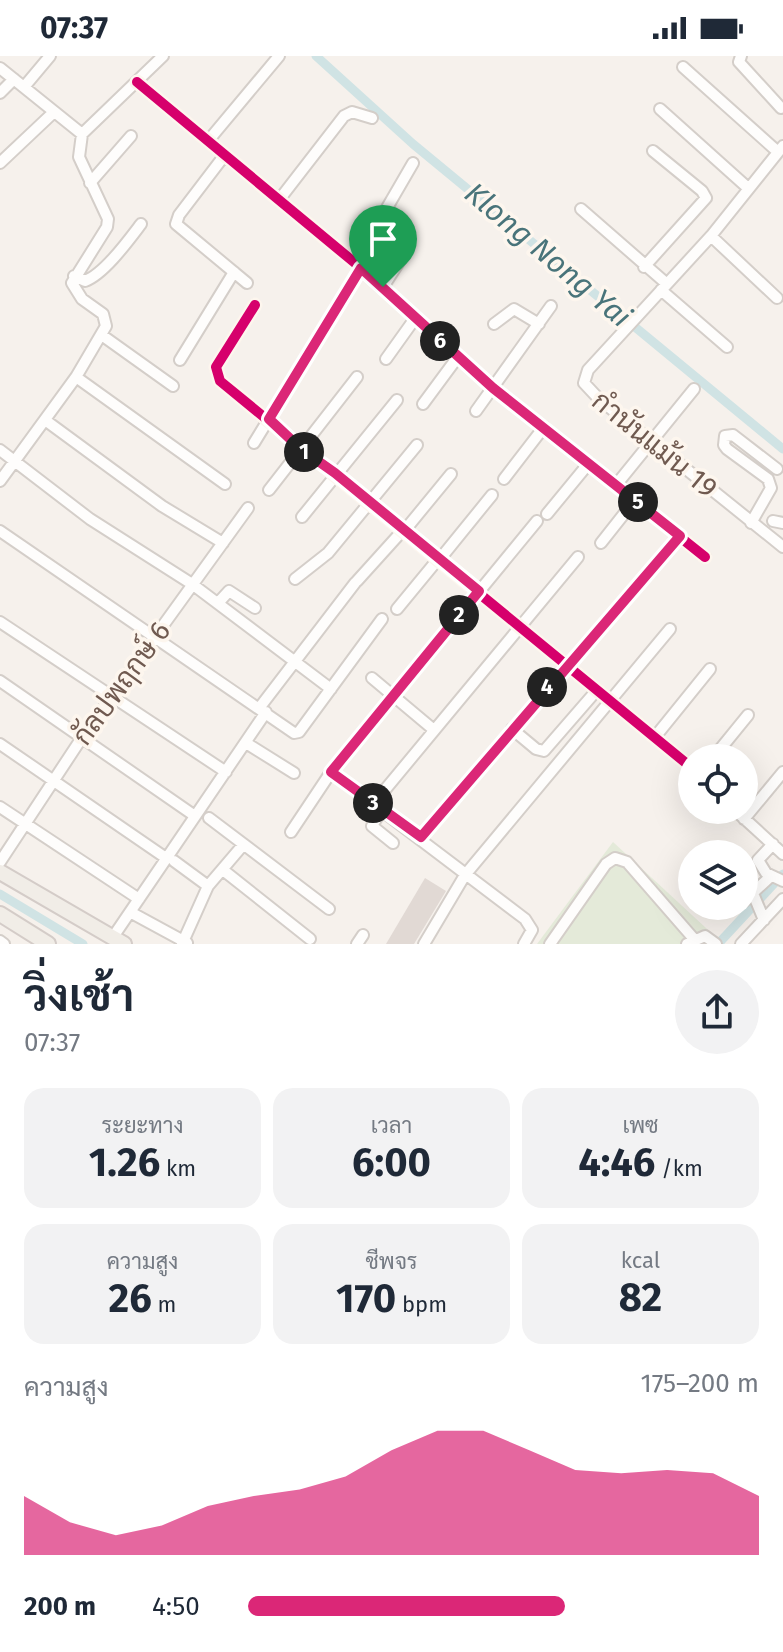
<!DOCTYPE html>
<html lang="th">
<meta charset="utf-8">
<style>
body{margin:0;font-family:"Fira Sans",Sarabun,sans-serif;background:#f2f2f3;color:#1f2937;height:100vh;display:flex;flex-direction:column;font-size:30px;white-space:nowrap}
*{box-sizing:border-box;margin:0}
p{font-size:26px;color:#747a83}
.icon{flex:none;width:44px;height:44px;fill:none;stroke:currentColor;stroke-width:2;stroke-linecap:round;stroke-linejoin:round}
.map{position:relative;height:888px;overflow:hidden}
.drawer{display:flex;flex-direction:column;background:#fff;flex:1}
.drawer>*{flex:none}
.fabs{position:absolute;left:678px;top:688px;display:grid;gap:16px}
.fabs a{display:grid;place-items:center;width:80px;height:80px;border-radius:50%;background:#fff;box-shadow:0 8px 32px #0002;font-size:40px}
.pin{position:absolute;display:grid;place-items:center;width:68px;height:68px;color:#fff;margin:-82px -34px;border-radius:50% 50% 50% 0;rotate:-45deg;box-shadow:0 0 8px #0007}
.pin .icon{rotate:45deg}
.km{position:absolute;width:40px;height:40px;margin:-20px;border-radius:50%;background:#222;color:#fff;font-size:22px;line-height:40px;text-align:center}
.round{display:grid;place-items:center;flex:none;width:84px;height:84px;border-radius:42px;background:#f2f2f3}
.summary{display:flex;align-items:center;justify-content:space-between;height:136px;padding:0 24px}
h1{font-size:44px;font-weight:700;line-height:60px}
.stats{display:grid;grid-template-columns:repeat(3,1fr);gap:12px;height:136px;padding:8px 24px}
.stats div{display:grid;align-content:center;border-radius:20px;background:#f2f2f3;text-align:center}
.stats b{font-size:40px;font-weight:700}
.stats small{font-size:22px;font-weight:400}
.stats p{font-size:22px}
.chart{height:224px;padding:16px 24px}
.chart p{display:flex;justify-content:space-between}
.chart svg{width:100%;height:144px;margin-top:8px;fill:#db2777;opacity:.7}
ul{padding:0 24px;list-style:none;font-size:26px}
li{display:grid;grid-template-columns:128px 96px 1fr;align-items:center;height:60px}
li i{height:20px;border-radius:10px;background:#db2777}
.status{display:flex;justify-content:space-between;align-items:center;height:56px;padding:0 40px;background:#fff;direction:ltr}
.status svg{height:22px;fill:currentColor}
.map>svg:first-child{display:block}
</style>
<div class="status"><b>07:37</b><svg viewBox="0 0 49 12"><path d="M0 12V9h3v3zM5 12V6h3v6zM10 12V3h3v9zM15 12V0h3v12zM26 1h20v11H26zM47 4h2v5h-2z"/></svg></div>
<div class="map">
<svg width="783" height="888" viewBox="0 0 783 888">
<rect width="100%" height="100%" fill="#f6f1ec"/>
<path fill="#e4ead9" d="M613,786L720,885L717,888H537Z"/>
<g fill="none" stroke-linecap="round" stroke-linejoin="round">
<path stroke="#d0e3e4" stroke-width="9" d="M316,0L413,88L783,393
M0,838L83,888
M718,888L783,818"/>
</g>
<path fill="#e1d9d4" d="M425,822L446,835L414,888H386Z"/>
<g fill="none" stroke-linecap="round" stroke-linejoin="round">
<g stroke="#d4cec9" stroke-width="14">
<path id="minor" d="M741,0L739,6L781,52
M683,11L778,96
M0,12L82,78
M137,26L355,207L493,332L705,501
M24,31L50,0
M0,37L14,23
M660,53L748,132
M208,85L279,0
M783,90L711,180L588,314L584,327L599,343L783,491
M224,100L179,159L176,168L247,227
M0,107L54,56
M90,127L131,80
M279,144L344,60L352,56L372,62
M581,153L667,228
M711,180L777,242
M355,207L413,107
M644,211L706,142L702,135L653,95
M74,220L85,225C104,218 128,185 141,168
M383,231L401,203
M661,234L727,291
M255,249L216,311L220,325L692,712
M494,268L514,253L539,268
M103,280L173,330
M386,303L416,261
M180,304L234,216
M76,321L225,428
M423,348L457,302
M476,355L551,250
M45,364L162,450L223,487
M254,387L361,212
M0,394L90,463L192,528L331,633
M504,423L544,371
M0,425L76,321L106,270L103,258L82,243L72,227L107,171L108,163L79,101L82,78L163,0
M616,429L694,333
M269,434L357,321
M547,458L589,407
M302,461L397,344
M773,465L783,467
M751,467L771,432L768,423L727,393L724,389L725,380L733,379L777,413
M405,474L451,418
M0,475L294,677L299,676L382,563
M601,487L635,444
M440,503L492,439
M295,523L328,497L417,389
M357,525L404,473
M218,547L229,535L255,552
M397,553L439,502
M0,566L226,716
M372,622L434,674
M0,625L195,760
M260,651L355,527
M512,673L536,693L544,695L597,634
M655,681L710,613
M246,687L294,717
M0,688L166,802
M713,702L748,659
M331,716L525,863L532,874L524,888
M374,747L578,501
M0,751L139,843
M382,753L372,770L393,787
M735,754L783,798
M209,762L329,853
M744,763L783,716
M291,776L331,716L537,465
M421,781L680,480
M773,788L758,804L766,817L783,825
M174,805L208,830
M0,806L81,683L248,452
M223,814L310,883
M744,827L752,835L764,864
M744,845L771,820
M130,856L187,887
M113,881L266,656
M0,885L4,888
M182,888L208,830L243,789
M357,888L363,879
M424,888L465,819L670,573
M550,888L606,808L615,802L627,806L694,883
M687,888L705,880L716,888
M741,888L783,843"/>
</g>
<g stroke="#d4ccc8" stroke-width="18">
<path id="major" d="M0,816L124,888
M0,858L48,888"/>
</g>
<use href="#minor" stroke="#fefdfc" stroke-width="10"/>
<use href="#major" stroke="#f1ede7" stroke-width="14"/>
<g stroke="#fdf6ee" stroke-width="15">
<path id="cycleway" d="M137,26L355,207L493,332L705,501
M255,249L216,311L220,325L692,712"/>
</g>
<use href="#cycleway" stroke="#d6006c" stroke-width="10"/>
</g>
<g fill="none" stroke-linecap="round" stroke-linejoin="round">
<g stroke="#fff" stroke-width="16">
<path id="route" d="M361,212L493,332L680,480L421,781L331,716L479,535L335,417L301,393L269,363Z"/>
</g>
<use href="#route" stroke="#db2777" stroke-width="10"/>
</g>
<g text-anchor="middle" stroke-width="7" stroke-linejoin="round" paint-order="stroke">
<g font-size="28" fill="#705a50" stroke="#fdf6ee">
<text transform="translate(655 388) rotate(39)" y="10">กำนันแม้น 19</text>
<text transform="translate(121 627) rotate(-54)" y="10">กัลปพฤกษ์ 6</text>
</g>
<g font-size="30" font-style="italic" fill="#49747a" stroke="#fdf6ee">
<text transform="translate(548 199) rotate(40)" y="10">Klong Nong Yai</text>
</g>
</g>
</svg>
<div class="fabs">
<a><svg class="icon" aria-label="locate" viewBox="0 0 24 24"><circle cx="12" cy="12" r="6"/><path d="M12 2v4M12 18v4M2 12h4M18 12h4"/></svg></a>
<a><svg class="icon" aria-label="layers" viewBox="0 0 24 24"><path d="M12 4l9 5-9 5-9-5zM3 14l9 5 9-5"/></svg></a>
</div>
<div class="pin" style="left:383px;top:231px;background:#1e9e55"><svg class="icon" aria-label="arrive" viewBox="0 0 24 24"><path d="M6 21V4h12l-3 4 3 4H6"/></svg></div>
<b class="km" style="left:304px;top:396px">1</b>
<b class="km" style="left:459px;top:559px">2</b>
<b class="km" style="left:373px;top:747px">3</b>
<b class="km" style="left:547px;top:631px">4</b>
<b class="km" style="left:638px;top:446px">5</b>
<b class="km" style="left:440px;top:285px">6</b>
</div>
<section class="drawer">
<div class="summary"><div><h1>วิ่งเช้า</h1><p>07:37</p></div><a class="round"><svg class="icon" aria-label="share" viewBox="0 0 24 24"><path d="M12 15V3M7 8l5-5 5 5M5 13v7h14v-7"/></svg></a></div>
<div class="stats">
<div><p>ระยะทาง</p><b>1.26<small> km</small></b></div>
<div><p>เวลา</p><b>6:00</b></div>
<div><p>เพซ</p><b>4:46<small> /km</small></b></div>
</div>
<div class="stats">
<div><p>ความสูง</p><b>26<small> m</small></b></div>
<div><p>ชีพจร</p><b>170<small> bpm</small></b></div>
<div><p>kcal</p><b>82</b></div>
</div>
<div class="chart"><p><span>ความสูง</span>175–200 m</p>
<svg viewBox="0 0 160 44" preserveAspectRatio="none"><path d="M0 44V26L10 34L20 38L30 35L40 29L50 26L60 24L70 20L80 12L90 6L100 6L110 12L120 18L130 19L140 18L150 19L160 26V44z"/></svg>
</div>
<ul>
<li><b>200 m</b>4:50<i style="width:62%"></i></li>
</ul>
</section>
